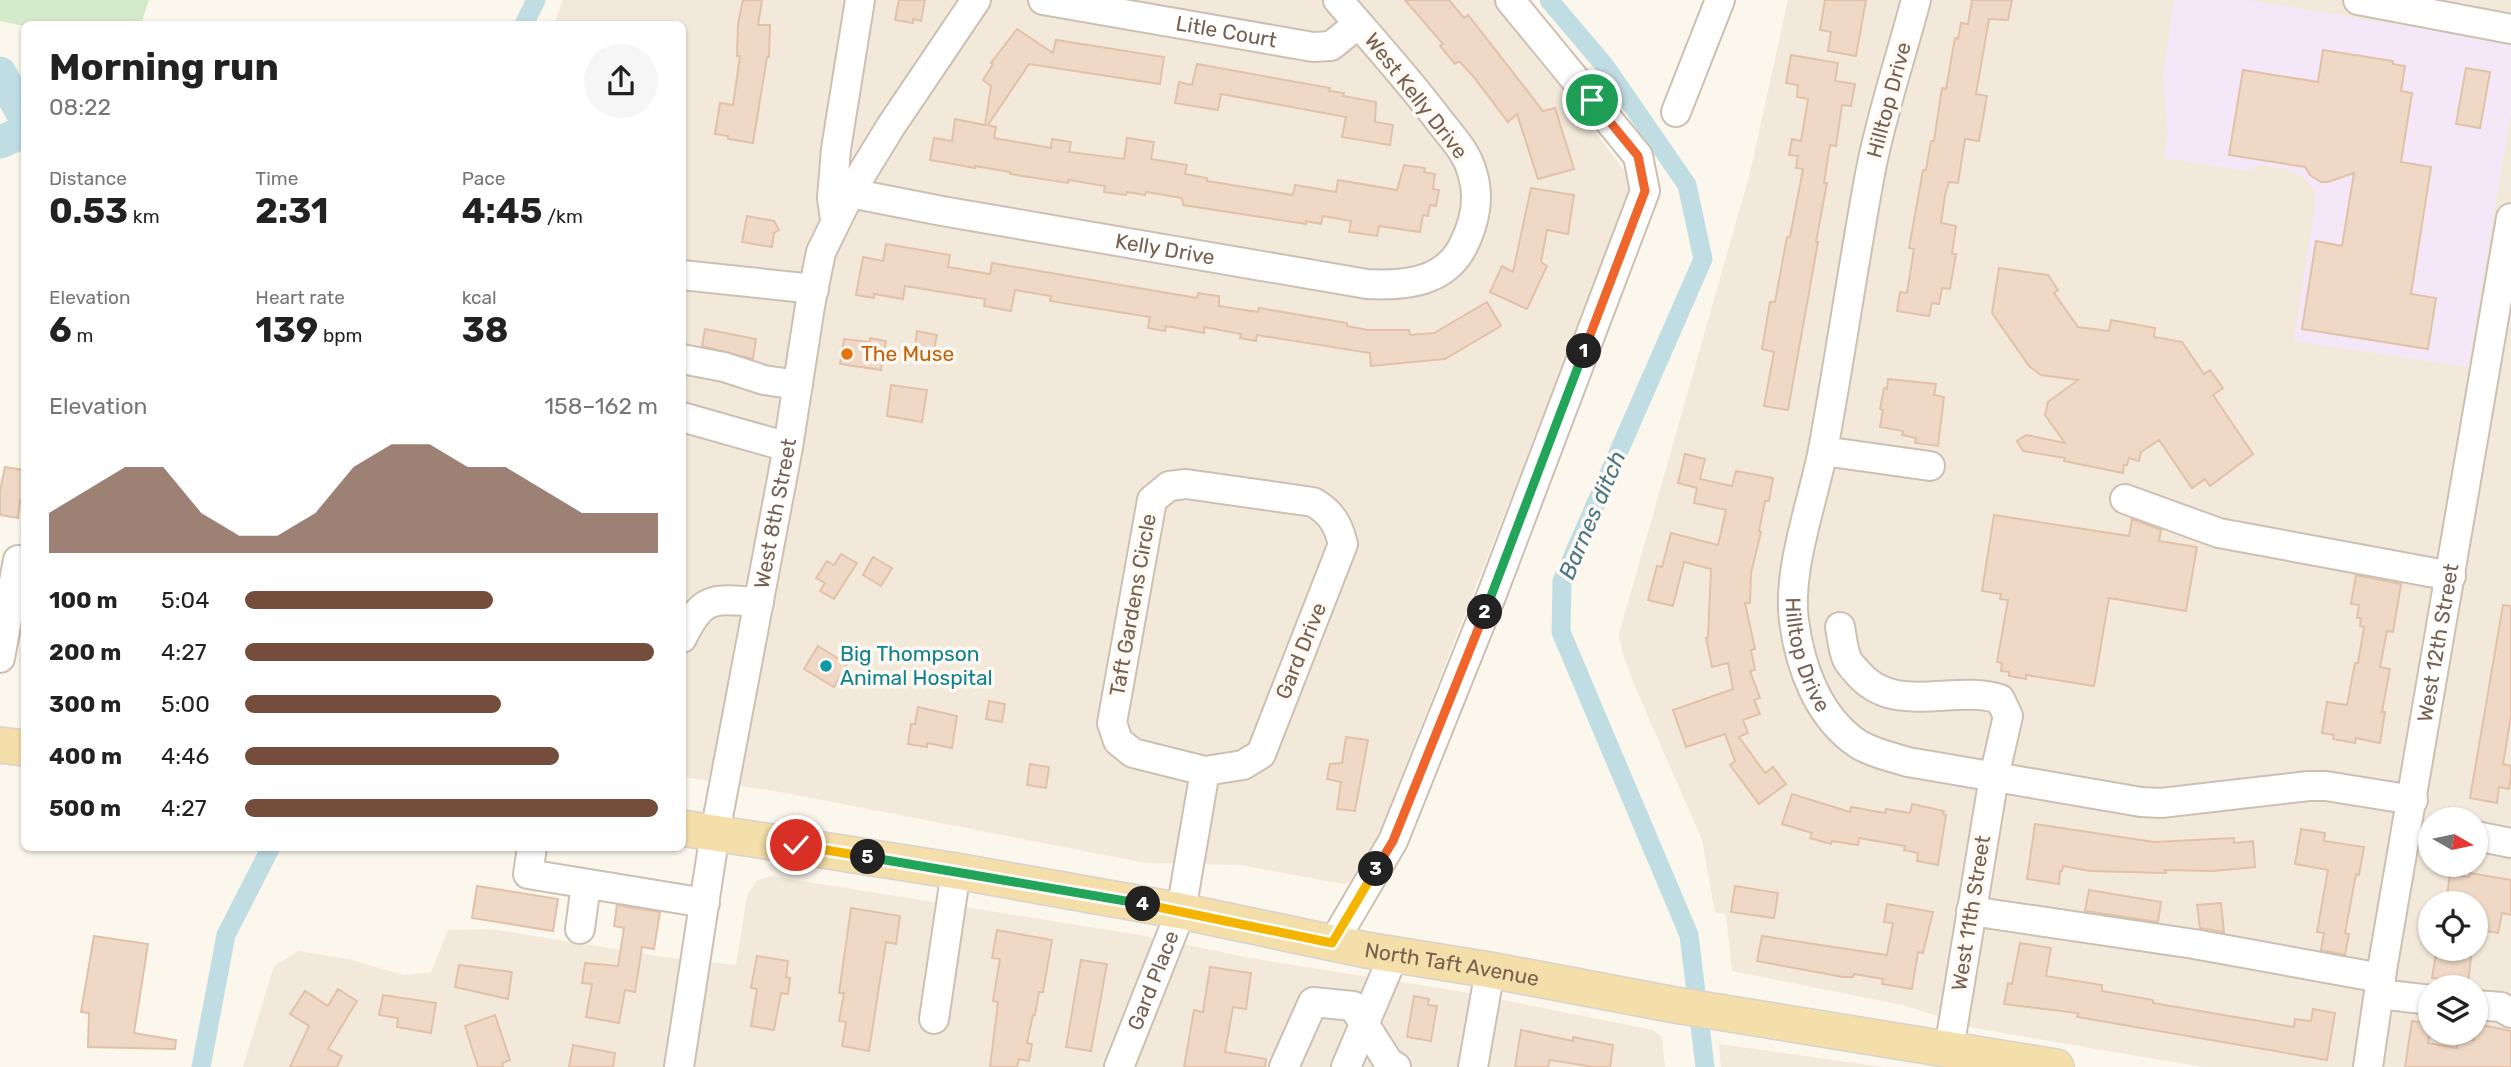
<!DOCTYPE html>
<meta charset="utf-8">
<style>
body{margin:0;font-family:Rubik,sans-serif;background:#f6f6f6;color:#222;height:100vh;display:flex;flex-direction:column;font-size:26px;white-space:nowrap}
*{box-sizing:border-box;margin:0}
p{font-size:23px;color:#767676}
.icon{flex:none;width:38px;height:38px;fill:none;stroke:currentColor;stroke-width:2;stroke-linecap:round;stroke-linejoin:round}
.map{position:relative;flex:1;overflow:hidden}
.side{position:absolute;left:21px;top:21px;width:665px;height:830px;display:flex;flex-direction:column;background:#fff;border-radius:10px;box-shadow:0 2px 5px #0004}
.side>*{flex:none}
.needle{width:46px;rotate:99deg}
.controls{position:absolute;left:2418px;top:807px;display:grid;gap:14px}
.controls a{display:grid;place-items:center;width:70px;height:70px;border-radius:50%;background:#fff;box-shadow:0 2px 5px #0004;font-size:35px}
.pin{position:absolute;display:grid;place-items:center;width:60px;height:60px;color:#fff;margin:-30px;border:4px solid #fff;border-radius:50%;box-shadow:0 2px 7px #0007}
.km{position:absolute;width:35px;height:35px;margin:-18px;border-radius:50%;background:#222;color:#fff;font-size:19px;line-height:35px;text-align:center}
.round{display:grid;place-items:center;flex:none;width:74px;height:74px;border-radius:37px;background:#f6f6f6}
.headline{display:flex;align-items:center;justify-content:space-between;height:119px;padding:0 28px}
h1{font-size:38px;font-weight:700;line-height:52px}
.stats{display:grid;grid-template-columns:repeat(3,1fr);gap:10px;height:119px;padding:7px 28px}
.stats div{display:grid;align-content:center}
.stats b{font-size:35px;font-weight:700}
.stats small{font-size:19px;font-weight:400}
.stats p{font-size:19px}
.chart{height:196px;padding:14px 28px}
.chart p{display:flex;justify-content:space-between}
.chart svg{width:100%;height:126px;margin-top:7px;fill:#754d3c;opacity:.7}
ul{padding:0 28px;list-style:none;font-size:23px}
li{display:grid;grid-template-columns:112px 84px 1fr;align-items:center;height:52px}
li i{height:18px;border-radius:9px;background:#754d3c}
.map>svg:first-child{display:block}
</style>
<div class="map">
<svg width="2511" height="1067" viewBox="0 0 2511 1067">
<rect width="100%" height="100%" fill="#fbf7ec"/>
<path fill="#f3e9db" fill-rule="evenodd" d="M563,0H1497L1634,184L1361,879L1343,884L1241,865L1146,863L786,793L683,777L682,24H554Z
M1788,0H2511V1067H2203L1974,1028L1903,1005L1732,971L1726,914L1715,913L1702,840L1633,682L1621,648L1619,634L1750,173ZM2431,819H2476V864H2431ZM2431,903H2476V948H2431ZM2431,987H2476V1032H2431Z
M770,876L1146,936L1249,958L1458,991L1653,1030L1662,1037L1665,1067H243L274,966L298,951L348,959L404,975L431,972L448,930L491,929L671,958L736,965L747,896L756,881Z
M1719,1044L1883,1067H1721Z"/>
<path fill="#f4e8f8" d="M2174,0H2247L2504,42L2511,46V112L2468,367L2294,341L2316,200L2314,189L2308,181L2288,169L2263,165L2246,171L2164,158L2168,134L2163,76Z"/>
<path fill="#d5e9cb" d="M0,0H149L141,24L24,26L0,21Z"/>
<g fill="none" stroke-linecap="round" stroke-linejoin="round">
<path stroke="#c1dde4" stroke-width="19" d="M1549,0L1605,66L1687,185L1703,259L1562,581L1561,632L1689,935L1705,1067
M524,24L536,0
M201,1067L226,935L271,847"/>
<path stroke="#c1dde4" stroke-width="33" d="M0,73L24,116
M0,142L24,132"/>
</g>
<path fill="#efd9c6" stroke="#e1c1a7" stroke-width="2" d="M743,0H762L758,25H770L769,57H767L753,143L728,139V136L715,134L720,103L733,105L740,56H737L738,24Z
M899,0H925L921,21L913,19V23L895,20Z
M1405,0H1449L1464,18L1468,15L1543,111L1555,108L1574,169L1538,179L1517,114L1508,122L1473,76L1459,61L1455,64L1440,46L1443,44Z
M1825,0H1866L1856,56L1828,51L1831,32L1820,30Z
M1972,0H2012L2008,20L1989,19L1976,94L1987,96L1979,141L1965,139L1958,183L1949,182L1945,195L1941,223L1956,226L1952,254H1956L1950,289L1942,288L1939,304L1932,303L1929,316L1897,311L1900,292L1907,293L1914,249L1909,248L1923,170H1926L1931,141H1934L1942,88L1946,89L1955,38L1958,39L1961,23L1968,24Z
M1017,29L1053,53L1056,40L1164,57L1160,84L1029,64L988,125L996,127L994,138L1051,148L1052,139L1071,142L1069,152L1124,159L1127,138L1154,142L1151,159L1187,165L1185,174L1207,178V181L1293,195L1295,185L1336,192L1338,180L1397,190L1404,165L1425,168L1424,172L1435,174L1433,189L1439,190L1436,206L1430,205L1428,216L1423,215L1420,232L1379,226L1377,236L1349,232L1351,221L1323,216L1321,224L1306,221V224L1183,205L1182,198L1146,192L1145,195L1127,192L1126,195L1104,192L1105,186L1069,180L1068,183L1010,174V172L975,166V168L930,160L934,138L952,141L955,119L985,125L991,86L983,80L993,64L991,63Z
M2323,50L2393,61V64L2405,66L2401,91L2412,93L2401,162L2431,167L2411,294L2436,298L2428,349L2302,329L2316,241L2342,246L2354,173L2328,182H2321L2310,175L2305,167L2229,155L2243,70L2318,82Z
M1791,55L1838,63L1835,81L1855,84L1851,106L1842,105L1836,146L1830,145L1824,183H1827L1816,242H1818L1788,410L1764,406L1774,352L1762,349L1770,302H1775L1787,237H1790L1803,169L1796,168L1798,156L1789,155L1792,139L1801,141L1808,99L1797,97L1798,85L1786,83Z
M1197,64L1330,88L1329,91L1344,93L1343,96L1376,102L1375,122L1393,125L1390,145L1342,137L1346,117L1221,94L1218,110L1175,103L1179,82L1192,85Z
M2466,68L2490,72L2480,128L2456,124Z
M1531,188L1574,195L1568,234L1547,230L1541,262L1547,266L1527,309L1490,292L1502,266L1513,272Z
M747,216L774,221L779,230L774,233L772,247L742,242Z
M886,244L950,255L948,267L990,274L992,263L1197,298L1198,293L1219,296V306L1258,312L1259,308L1347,323V326L1368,330H1409L1410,335L1434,333L1487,302L1501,326L1445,359L1371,366L1370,353L1257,335L1256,341L1240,338L1241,334L1204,327V333L1166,326L1165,331L1148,328L1150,317L1050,301L1051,296L1015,290L1011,311L984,306L985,299L905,286L903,299L874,294V298L856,295L863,257L883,261Z
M1999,268L2048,275L2058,290L2054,293L2078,327L2109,331L2111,320L2155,328L2154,337L2182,342L2204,374L2210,370L2223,388L2213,395L2253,454L2210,486L2205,479L2192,488L2159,440L2141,452L2139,461L2129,458L2127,465H2124L2123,473L2064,461L2065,458L2023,451L2017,441L2026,435L2065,443L2045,415L2048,402L2078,380L2041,375L2029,366L1992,313Z
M705,329L756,339L753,359L702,346Z
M917,331L937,335L933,355L914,351Z
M870,338L886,341L881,370L840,364L844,339L870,342Z
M1888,379L1936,384L1934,395L1944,397L1938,446L1915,443L1916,438L1902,435L1903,431L1880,427L1883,410L1880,409L1884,388L1887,389Z
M891,385L927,390L922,422L887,416Z
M1685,454L1705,459L1700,479L1732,486L1736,471L1773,478L1769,501H1765L1759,531L1761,532L1751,573L1750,603H1745L1755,649L1751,650L1755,670L1750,671L1760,698L1754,700L1760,714L1743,720L1748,733L1739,737L1765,773L1773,767L1786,784L1759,804L1730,765L1735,761L1725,734L1686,747L1673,710L1733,689L1728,663L1712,667L1706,638L1708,637L1711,569L1684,562L1673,606L1648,600L1657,566L1662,567L1671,533L1718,545L1726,510L1694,503L1697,488L1678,483Z
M5,467L24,470V500H20L18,518L0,515V491Z
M1994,515L2129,536L2132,519L2161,530L2159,541L2197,547L2186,611L2109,598L2094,686L2026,675V679L2009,676V672L2001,671L2002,663L1997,662L2008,600L2000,599L2001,594L1982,591Z
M841,554L857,563L834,599L820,591L825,583L816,578L827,561L834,565Z
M873,557L892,568L881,586L863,575Z
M2356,575L2401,584L2393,632L2387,631L2380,667L2390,669L2382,712H2385L2380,743L2356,738L2355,743L2333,739L2334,735L2322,733L2327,702L2347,705L2355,663H2358L2364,627L2360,626L2361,618H2357L2359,605L2351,604Z
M2503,605L2511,606V716L2503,764L2511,766V777L2509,789L2499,787L2497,803L2470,798Z
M818,646L847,664L834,687L804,669Z
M989,701L1005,704L1002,722L986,719Z
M918,707L957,716L952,748L927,743V747L908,744L911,724H915Z
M1346,737L1368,740L1355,811L1337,809L1341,782L1327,779L1330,764L1342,763Z
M1030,764L1049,767L1046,788L1027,785Z
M1792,794L1850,812L1851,807L1885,813L1886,809L1910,813L1912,804L1944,811L1943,814L1946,815L1938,865L1917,861L1918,853L1904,850L1905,846L1859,838L1858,845L1832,841L1831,844L1810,838L1812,833L1782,824Z
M2035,824L2154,842L2234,838V843L2253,841L2255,867L2213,871L2165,870L2166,873L2090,871L2063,866L2062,871H2060L2059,884L2027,879Z
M2301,829L2325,833L2324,841L2364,847L2359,875L2356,874L2345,933L2349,934L2345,955L2321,950L2324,933L2317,932L2328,870L2295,864Z
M2470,873L2511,880V915L2502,913L2498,933L2476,929V903H2446L2450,874L2469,877Z
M477,886L558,899L553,931L472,918Z
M1735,886L1778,893L1774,918L1731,912Z
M2089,890L2161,902L2158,922L2085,911Z
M2221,903L2224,932L2200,928L2197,905Z
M1887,904L1933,912L1923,953L1918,952L1912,989L1882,984L1883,979L1854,974L1853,977H1843L1757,961L1762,936L1887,955L1893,923L1884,922Z
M617,905L660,912L654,949L642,947L635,992L625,990L619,1023L586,1017L592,984L582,983L585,963L618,966L624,928L614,926Z
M851,908L900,916L896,944L886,942L869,1051L842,1046L846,1022L839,1021L844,993H839Z
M997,930L1052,940L1043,992H1039L1035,1015H1033L1027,1043L1032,1044L1029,1061L1019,1059L1017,1067H990L998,1002L993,1001L1000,959L992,958Z
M94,936L148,944L134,1033L176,1040L175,1049L88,1047L89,1013L81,1012Z
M2020,943L2051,948L2046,976L2102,985V991L2153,1000V1003L2294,1027L2295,1019L2311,1021L2313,1009L2335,1013L2327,1060L2077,1017L2078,1013L2004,1004L2008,983L2012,984Z
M2437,948H2472L2468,983L2432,978Z
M757,956L788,961L786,977L790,978L788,994L781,993L774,1030L751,1026L757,989L751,988Z
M1081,960L1107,964L1091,1051L1066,1047Z
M459,965L512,972L508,999L455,987Z
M1210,967L1251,973L1246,1009L1233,1007L1225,1052L1266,1059L1265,1067H1184L1194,1010L1203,1012Z
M338,989L357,1001L328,1049L342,1056L337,1067H290L309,1026L290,1014L305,991L328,1006Z
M383,995L436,1003L431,1033L397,1027L398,1018L379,1015Z
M1414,996L1429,999L1428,1005L1437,1006L1431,1041L1407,1037Z
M495,1015L510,1060L502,1063L503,1067H478L465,1026Z
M2412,1021L2431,1024L2428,1043L2457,1048L2459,1037L2474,1040L2477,1024L2511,1031V1067H2405Z
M1521,1030L1573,1041V1037L1613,1045L1610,1067H1594L1550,1060L1548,1067H1515Z
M573,1045L615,1053L613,1067H569Z"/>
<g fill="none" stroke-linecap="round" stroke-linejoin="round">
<g stroke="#cdc0b2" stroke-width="32">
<g id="minor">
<path id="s1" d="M1043,0L1313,47L1331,46L1358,24"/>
<path id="s2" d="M1916,0C1901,57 1881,115 1870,174C1853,266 1840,358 1823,450C1813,501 1787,570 1794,621C1800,667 1818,717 1858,744C1873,753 1891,757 1908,762L2141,802L2161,803L2309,786H2326L2413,800"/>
<path d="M2358,0L2511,29"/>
<path d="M1676,112L1720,0"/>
<path id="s3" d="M850,193L942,211L1367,284C1404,286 1446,283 1464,244C1475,222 1480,196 1472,172C1467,153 1453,138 1441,123C1409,80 1373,41 1338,0"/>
<path d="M835,220L832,198L836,149L860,0"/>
<path d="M682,275L814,289"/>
<path d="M682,359L724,367L764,380L798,385"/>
<path d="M682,417L788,447"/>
<path d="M1823,451L1930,466"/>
<path d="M1186,484L1313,502C1331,512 1338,524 1343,544L1261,754L1243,765L1205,771L1133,753L1118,741L1112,723L1152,500L1169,486Z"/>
<path d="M2125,499L2219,533L2451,576"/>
<path d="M1840,627C1842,637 1843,650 1847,659C1849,664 1854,668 1857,672C1894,717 1953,684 2000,699L2008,716L1994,777L1949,1049"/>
<path d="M682,638C703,594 715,599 759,602"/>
<path d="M0,658L18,560"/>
<path d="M2476,836L2511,843"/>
<path d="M532,847L528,874L705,903"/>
<path d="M1971,911L2194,944L2381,978"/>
<path d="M580,929L586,884"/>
<path d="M1333,943L1393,841L1492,594L1645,191L1638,156L1510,0"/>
<path d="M2379,994L2431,1000"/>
<path d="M2476,1005L2501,1007L2511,1013"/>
<path d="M934,1019L956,871"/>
<path id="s4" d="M679,1067L715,833L788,447L810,306L821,252L850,193L891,126L976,0"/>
<path id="s5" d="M1119,1067L1181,911L1205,771"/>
<path d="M1284,1067L1313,1002L1353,1006L1389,1063L1396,1067"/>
<path d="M1346,1067L1394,954"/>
<path d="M1473,1067L1490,970"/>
<path id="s6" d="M2368,1067L2383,964L2511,218"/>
</g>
</g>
<g stroke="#d9d2ce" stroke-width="38">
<g id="major">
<path d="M0,745L24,748"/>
<path id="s7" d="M682,828L956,871L1181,911L1366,950L1490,970L1675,1005L2056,1067"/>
</g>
</g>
<use href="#minor" stroke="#fff" stroke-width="28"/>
<use href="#major" stroke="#f4deaa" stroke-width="35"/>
</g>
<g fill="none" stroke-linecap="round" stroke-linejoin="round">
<g stroke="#fff" stroke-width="14">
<path id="split-1" d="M1584,351L1645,191L1638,156L1592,100"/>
</g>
<g stroke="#fff" stroke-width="14">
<path id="split-2" d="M1485,612L1584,351"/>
</g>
<g stroke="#fff" stroke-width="14">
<path id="split-3" d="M1376,869L1393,841L1485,612"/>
</g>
<g stroke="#fff" stroke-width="14">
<path id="split-4" d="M1143,904L1332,943L1376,869"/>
</g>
<g stroke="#fff" stroke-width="14">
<path id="split-5" d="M868,857L1143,904"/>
</g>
<g stroke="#fff" stroke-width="14">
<path id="split-6" d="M796,845L868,857"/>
</g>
<use href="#split-1" stroke="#f0652b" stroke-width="9"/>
<use href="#split-2" stroke="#22a559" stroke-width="9"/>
<use href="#split-3" stroke="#f0652b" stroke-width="9"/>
<use href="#split-4" stroke="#f5b400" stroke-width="9"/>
<use href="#split-5" stroke="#22a559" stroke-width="9"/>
<use href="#split-6" stroke="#f5b400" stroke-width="9"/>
</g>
<circle fill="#e8710a" stroke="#fefaf3" stroke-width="2.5" cx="847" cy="354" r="7"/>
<circle fill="#0f9aa8" stroke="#fefaf3" stroke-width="2.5" cx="826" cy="666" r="7"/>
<g text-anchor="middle" stroke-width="7" stroke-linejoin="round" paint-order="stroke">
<g font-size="21" fill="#766050" stroke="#fefaf3">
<text dy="7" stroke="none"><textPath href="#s1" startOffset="186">Litle Court</textPath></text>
<text transform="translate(1416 96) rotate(52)" y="7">West Kelly Drive</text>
<text transform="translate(1889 100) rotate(-75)" y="7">Hilltop Drive</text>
<text dy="7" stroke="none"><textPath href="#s3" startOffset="320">Kelly Drive</textPath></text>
<text dy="7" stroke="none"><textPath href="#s4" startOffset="562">West 8th Street</textPath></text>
<text transform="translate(1133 605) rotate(-80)" y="7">Taft Gardens Circle</text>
<text dy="7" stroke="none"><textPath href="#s6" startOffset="430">West 12th Street</textPath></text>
<text transform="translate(1301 651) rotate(-68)" y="7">Gard Drive</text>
<text dy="7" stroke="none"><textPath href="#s2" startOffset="670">Hilltop Drive</textPath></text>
<text transform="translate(1971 913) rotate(-81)" y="7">West 11th Street</text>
<text dy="7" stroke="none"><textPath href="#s7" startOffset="782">North Taft Avenue</textPath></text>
<text dy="7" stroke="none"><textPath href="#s5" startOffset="93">Gard Place</textPath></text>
</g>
<g font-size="21" fill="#c56008" stroke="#fefaf3" text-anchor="start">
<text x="861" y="361">The Muse</text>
</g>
<g font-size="21" fill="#0d838f" stroke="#fefaf3" text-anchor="start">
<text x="840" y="661">Big Thompson<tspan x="840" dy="24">Animal Hospital</tspan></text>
</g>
<g font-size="23" font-style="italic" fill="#4b7987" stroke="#fefaf3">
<text transform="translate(1592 515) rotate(-67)" y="8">Barnes ditch</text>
</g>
</g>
</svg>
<div class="controls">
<a><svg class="needle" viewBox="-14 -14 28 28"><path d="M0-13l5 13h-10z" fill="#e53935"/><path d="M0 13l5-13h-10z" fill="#767676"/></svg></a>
<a><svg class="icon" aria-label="locate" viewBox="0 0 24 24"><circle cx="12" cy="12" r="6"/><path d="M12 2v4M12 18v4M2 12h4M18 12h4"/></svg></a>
<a><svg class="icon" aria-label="layers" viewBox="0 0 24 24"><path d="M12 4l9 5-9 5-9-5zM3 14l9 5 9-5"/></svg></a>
</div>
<div class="pin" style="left:1592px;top:100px;background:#1e9e55"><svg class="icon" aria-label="arrive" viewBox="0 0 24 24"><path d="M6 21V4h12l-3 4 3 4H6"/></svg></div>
<div class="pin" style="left:796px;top:845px;background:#d93025"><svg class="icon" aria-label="check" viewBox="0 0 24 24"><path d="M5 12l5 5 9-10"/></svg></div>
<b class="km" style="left:1584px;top:351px">1</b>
<b class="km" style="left:1485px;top:612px">2</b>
<b class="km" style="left:1376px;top:869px">3</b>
<b class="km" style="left:1143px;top:904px">4</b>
<b class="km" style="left:868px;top:857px">5</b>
<section class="side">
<div class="headline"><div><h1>Morning run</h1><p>08:22</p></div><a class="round"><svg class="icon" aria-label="share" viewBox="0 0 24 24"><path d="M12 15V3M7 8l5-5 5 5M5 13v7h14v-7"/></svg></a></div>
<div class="stats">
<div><p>Distance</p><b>0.53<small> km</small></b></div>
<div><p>Time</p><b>2:31</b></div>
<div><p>Pace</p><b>4:45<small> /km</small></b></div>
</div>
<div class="stats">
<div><p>Elevation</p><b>6<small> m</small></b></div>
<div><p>Heart rate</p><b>139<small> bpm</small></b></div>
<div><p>kcal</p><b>38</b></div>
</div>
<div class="chart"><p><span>Elevation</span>158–162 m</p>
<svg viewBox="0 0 160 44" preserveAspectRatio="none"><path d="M0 44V30L10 22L20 14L30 14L40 30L50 38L60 38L70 30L80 14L90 6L100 6L110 14L120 14L130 22L140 30L150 30L160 30V44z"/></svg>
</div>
<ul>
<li><b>100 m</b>5:04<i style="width:60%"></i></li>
<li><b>200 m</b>4:27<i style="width:99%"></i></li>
<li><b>300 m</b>5:00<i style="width:62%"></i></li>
<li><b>400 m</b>4:46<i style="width:76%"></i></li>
<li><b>500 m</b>4:27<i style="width:100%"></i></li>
</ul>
</section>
</div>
